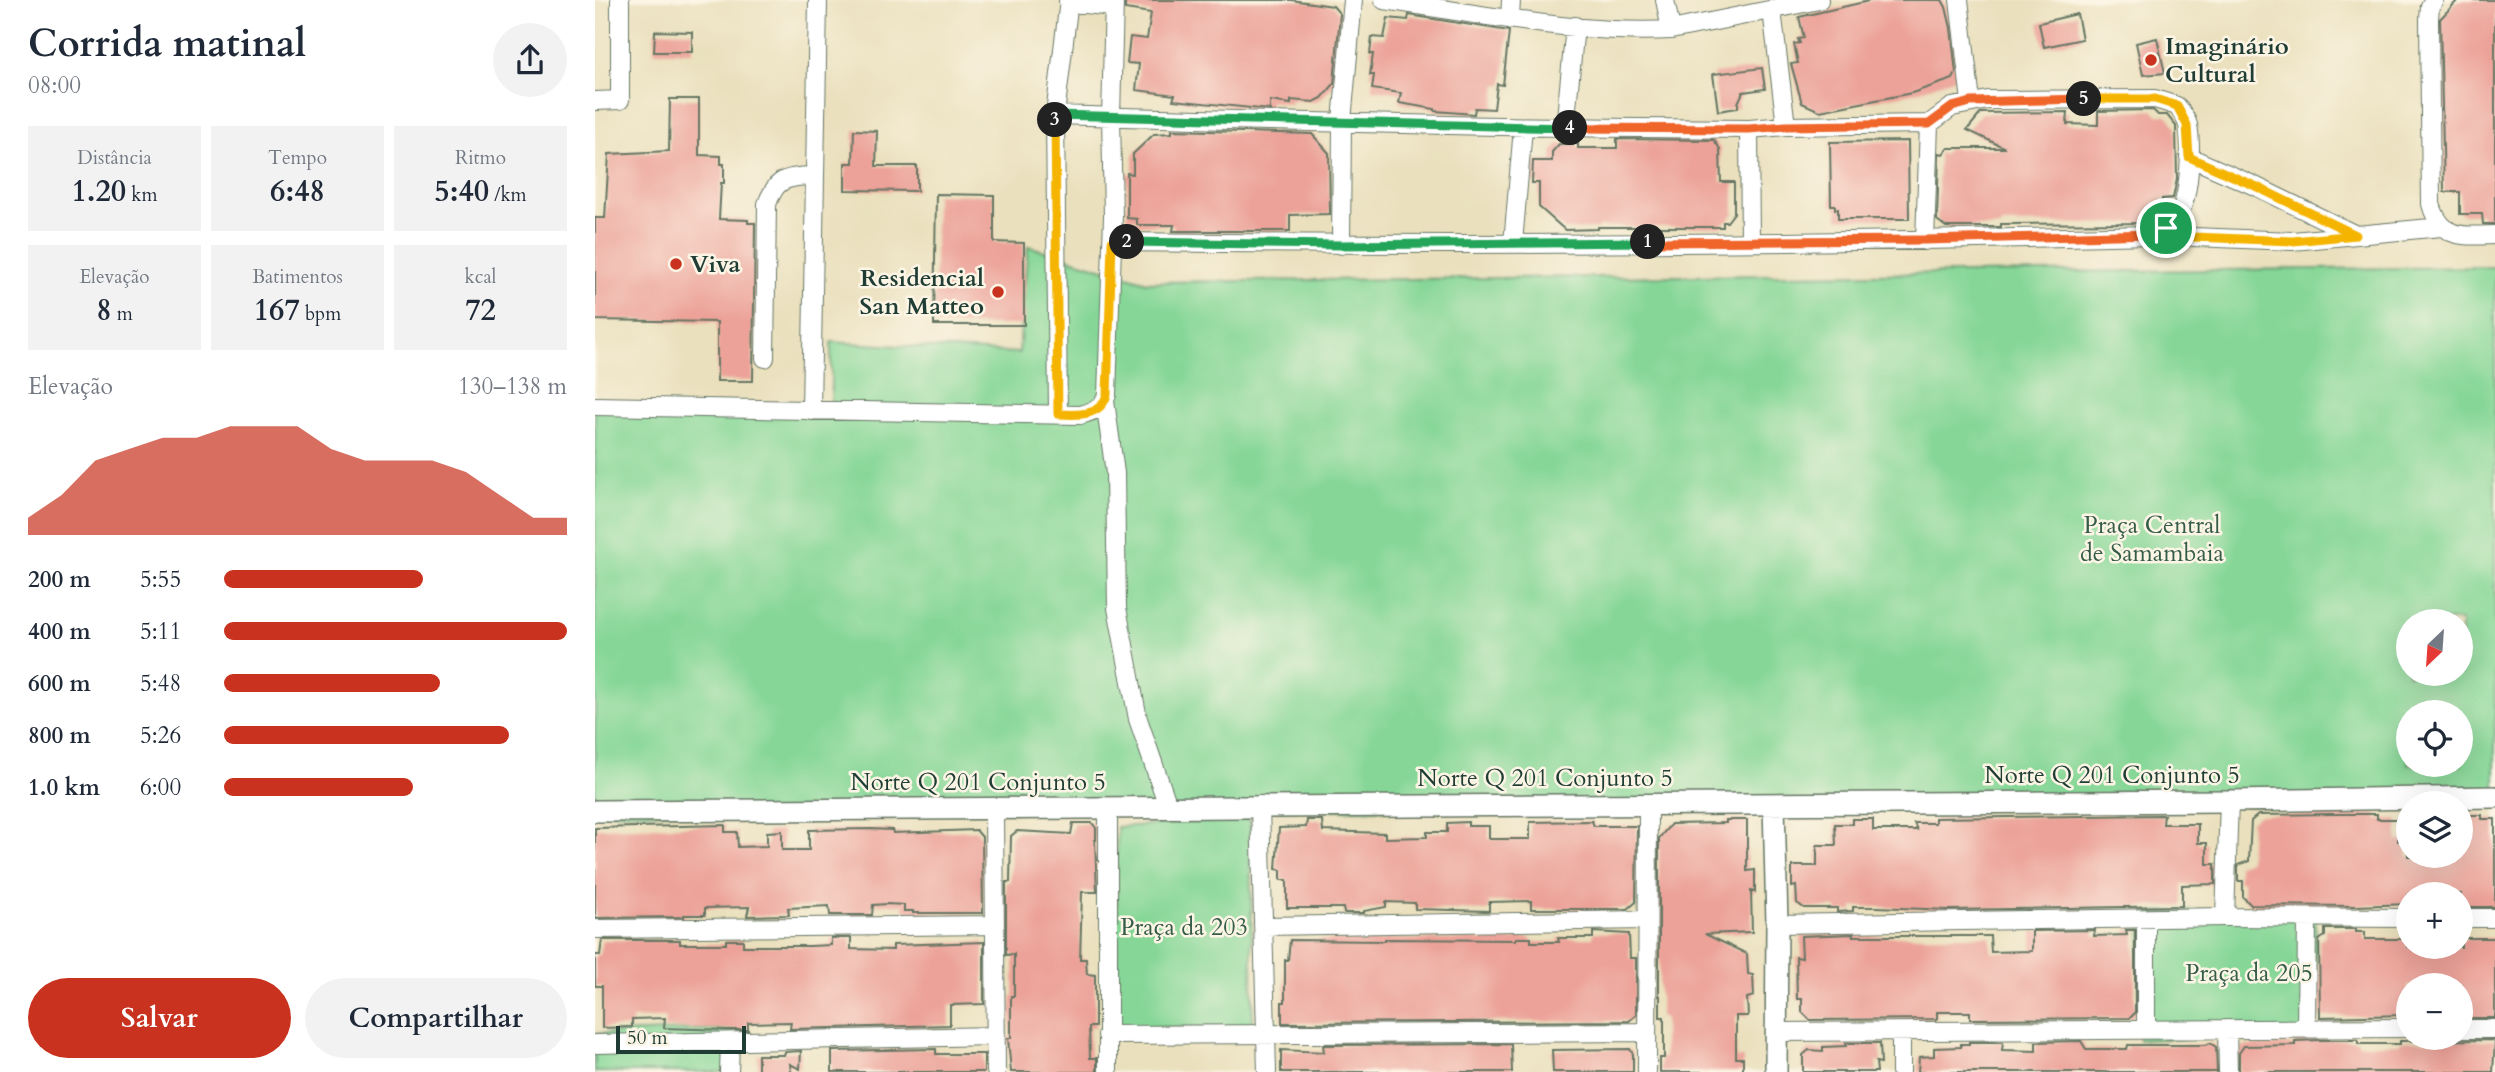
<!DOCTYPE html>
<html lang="pt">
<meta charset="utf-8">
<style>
body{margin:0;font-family:Cardo,serif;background:#f2f2f3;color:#1f2937;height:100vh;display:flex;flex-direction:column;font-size:26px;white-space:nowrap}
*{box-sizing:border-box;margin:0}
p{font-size:23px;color:#747a83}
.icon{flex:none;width:38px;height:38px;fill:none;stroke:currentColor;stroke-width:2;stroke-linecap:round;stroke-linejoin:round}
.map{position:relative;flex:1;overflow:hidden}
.sheet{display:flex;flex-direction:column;background:#fff;width:595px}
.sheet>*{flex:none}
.needle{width:46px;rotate:205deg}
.buttons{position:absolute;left:1801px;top:609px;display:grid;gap:14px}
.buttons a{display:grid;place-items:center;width:77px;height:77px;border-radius:50%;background:#fff;box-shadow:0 7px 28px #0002;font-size:35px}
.scale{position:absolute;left:21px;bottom:18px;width:130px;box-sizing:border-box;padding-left:7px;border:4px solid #1f3d34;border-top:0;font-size:19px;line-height:24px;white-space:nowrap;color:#1f3d34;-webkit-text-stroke:5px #fcf5e5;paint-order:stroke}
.pin{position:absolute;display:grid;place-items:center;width:60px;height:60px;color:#fff;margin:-30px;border:4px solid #fff;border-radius:50%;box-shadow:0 2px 7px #0007}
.km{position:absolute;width:35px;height:35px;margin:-18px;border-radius:50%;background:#222;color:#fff;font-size:19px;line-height:35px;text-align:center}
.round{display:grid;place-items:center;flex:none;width:74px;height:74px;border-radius:37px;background:#f2f2f3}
.overview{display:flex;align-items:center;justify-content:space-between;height:119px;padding:0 28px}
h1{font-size:38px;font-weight:800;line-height:52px}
.stats{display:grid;grid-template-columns:repeat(3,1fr);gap:10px;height:119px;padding:7px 28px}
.stats div{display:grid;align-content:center;border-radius:0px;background:#f2f2f3;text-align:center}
.stats b{font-size:30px;font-weight:800}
.stats small{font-size:19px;font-weight:400}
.stats p{font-size:19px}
.chart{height:196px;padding:14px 28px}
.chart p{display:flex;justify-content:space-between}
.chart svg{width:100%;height:126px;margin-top:7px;fill:#c8321e;opacity:.7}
.primary-button{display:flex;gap:14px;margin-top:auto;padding:14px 28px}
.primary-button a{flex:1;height:80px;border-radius:42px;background:#c8321e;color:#fff;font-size:28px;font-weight:800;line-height:80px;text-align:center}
.primary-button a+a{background:#f2f2f3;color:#1f2937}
ul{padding:0 28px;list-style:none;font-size:23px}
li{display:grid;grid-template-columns:112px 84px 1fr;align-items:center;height:52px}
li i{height:18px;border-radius:9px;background:#c8321e}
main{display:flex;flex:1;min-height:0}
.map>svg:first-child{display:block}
</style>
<main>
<section class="sheet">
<div class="overview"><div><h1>Corrida matinal</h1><p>08:00</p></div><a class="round"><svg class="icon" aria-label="share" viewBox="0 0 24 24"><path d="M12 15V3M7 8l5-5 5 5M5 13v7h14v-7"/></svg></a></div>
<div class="stats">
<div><p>Distância</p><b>1.20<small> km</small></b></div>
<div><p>Tempo</p><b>6:48</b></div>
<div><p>Ritmo</p><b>5:40<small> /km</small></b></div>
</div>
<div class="stats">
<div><p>Elevação</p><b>8<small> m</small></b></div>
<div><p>Batimentos</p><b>167<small> bpm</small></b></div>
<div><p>kcal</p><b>72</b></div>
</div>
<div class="chart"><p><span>Elevação</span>130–138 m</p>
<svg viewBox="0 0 160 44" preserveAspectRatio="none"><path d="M0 44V38L10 30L20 18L30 14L40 10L50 10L60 6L70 6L80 6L90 14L100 18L110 18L120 18L130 22L140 30L150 38L160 38V44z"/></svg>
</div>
<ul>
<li><b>200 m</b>5:55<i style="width:58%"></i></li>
<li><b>400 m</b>5:11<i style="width:100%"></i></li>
<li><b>600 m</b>5:48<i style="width:63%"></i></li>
<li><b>800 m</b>5:26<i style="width:83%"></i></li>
<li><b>1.0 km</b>6:00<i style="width:55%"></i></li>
</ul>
<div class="primary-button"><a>Salvar</a><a>Compartilhar</a></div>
</section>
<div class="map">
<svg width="1900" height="1072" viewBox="0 0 1900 1072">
<rect width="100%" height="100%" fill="#fcf5e5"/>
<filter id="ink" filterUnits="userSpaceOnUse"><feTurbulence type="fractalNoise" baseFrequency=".0143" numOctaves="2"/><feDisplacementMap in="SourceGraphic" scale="14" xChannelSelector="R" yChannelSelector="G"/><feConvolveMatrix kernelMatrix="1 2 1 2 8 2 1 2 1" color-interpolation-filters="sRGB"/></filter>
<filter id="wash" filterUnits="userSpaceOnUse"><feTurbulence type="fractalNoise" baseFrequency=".00686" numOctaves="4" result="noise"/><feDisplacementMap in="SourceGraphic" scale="28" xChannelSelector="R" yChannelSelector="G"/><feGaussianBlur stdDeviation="1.57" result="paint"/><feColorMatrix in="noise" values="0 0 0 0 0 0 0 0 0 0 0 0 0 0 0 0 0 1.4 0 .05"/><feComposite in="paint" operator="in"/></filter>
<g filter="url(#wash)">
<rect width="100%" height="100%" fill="#eae0bd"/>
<path fill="#86d797" stroke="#528a66" stroke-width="2" fill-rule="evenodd" d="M433,246L552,282L1900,267V805L0,813V409L236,411V342L424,353ZM1813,621H1866V674H1813ZM1813,712H1866V765H1813Z
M655,818L658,1028L522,1027V827Z
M1721,909L1720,1034L1544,1040L1546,912Z
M145,1028V1072H0V1034Z"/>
<g id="blocks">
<path fill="#eca299" d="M530,0H696L738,6L745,14L739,84L727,98L719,102L696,100V104L675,101V110L578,100L580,95L541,90L544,64L532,63L535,37L552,39L556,13L530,9Z
M1278,0H1347L1351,7L1356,28L1361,73L1358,79L1317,93L1225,111L1207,103L1196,64L1203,63L1199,44L1205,43L1203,39L1209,38L1204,17Z
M1863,0H1900V224H1888L1887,214H1865V192H1849L1845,19Z
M1482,14L1487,39L1449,47L1444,23Z
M814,15L914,31L908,85L902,84L899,109L880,108L879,114L840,111V109L804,103L806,93L777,89L779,75H775L778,54H775L777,37L789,38L793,18L813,20Z
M60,31L97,32V52H59Z
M1562,38L1570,73L1548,75L1541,43Z
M1167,68L1170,89L1148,92L1143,103V108L1123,111L1118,74Z
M75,99H104V155L126,156V164H129V183H126L124,219L153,220V223H160L158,381H122V322L0,320V218H10L14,154L74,151Z
M1558,110L1563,115H1572L1581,126L1582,179L1578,198L1567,199L1566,214L1555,223L1406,224V227H1351L1342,220L1344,153L1348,154L1353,148H1410L1372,130L1386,113L1473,112L1472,124L1503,125V111Z
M259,130L282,131L281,166H322V191L250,190V163H258Z
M577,130L717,134L734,153L735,214L695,215V231H578L579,225H542V219L532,218V173L538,174V154L559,134L577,133Z
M1022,139L1119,140L1125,149L1126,182H1139V213L1132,222H1128V227H1003V229L970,230L944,207V183H937L938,161H957V152L964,144H983V148H1022Z
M1313,141L1314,219H1243V209H1240V205H1236L1235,142Z
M341,194L399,195V242L429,243V325H339Z
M1740,814H1782V819H1803V841H1813V856H1866V815H1887V819H1900V907H1866V894H1813V904L1762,906L1656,905L1648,897V881H1643V865L1654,861L1656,821L1663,815Z
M1569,815L1568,824H1603V843H1612V864H1620V884L1587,885V906L1354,910L1282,907H1258V911L1242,912V908H1209L1202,903L1201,886L1197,887V866H1222V845H1241L1240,824H1257V819H1278V830H1322L1319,823H1340V818Z
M712,820H727L728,831L790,833V838L832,837V832H852V823L873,822V826H894V839H935V822L997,821L999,826H1042L1041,902L1033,909H936V901L894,902V911L820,909V903L791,902V907L769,911V913H749L748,908H692V880H686V870L681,869L684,828L711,827Z
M1131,820H1152V871L1160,870V892L1156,891L1157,932L1110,934L1152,954L1153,974L1158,975L1159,996L1152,998L1153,1016H1141V1058H1148V1072H1065V1058H1069V1017H1065V995L1064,997V838L1076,824L1131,823Z
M478,823H497L501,828V840H500L502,892H487L485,959H491L492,974L500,975V1027H494L495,1058H502V1072H416L413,1038H416V996H419V954L411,955V882H415L416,836L422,831L476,834Z
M130,825V832H142L143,847L172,846V832L187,831V850H214V830L276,829L297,830L298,833L381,830L387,837L388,913H318V911H309V905L292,904L278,905L277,915H235L234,906L193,908L194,915L152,916L154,907L110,908V915H89V917L0,918V828Z
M1730,929H1761V932H1770V939H1812V947H1866V938H1900V1018H1866V985H1813V1015L1725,1017L1724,940L1730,936Z
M1500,930L1499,936L1532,935L1531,930H1540V1013L1535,1018L1375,1019V1012H1342V1019L1215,1020L1207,1012V999H1202L1201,957L1207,958L1206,936L1258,934V936H1395L1396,952L1437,951V931Z
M998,932L1034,934L1035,958H1041V1015L1034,1021L687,1023V1002H690V960H693L695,940L790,941V939L921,940V938H936V942H964L963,938H998Z
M236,938H256V949L298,950V945L389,942V1004L355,1005V1025L195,1029L196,1022L153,1023V1030H132L69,1028L70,1018L37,1019V1027L7,1028V986H0V955H5L7,940H85V944H131V940H148V946H215L236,945Z
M1725,1040H1763V1044H1805V1041L1900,1040L1898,1072H1644V1053L1649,1046L1700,1045V1041Z
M1486,1041L1491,1049H1532L1533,1045H1611L1615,1043L1621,1047L1622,1072H1323L1324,1057L1339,1056V1048L1366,1047V1044H1374V1042H1408L1407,1050L1441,1051V1042Z
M1251,1043H1285L1286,1063L1281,1062L1282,1072H1208V1055L1214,1050L1228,1051V1047L1251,1046Z
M916,1044L917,1072H686V1050L729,1052L728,1045Z
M341,1049V1054H389V1072H237V1051Z
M1035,1049L1038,1054V1072H958L957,1050Z
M206,1051L205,1069L195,1064L196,1072H163V1055H189L190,1052Z"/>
</g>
</g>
<g filter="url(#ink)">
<use href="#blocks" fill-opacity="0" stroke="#667664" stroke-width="2"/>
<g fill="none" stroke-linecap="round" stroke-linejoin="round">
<g stroke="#667664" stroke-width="20">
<path id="minor" d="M789,0C882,13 982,35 1076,30L1224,0
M1070,0L1076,30
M1364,0L1376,102
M1839,0L1835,6L1834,19L1836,204C1846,240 1868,236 1900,235
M473,2L518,7
M1177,10L1191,126
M915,18L916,0
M0,101L25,100V0
M460,115C691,122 923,128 1154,129L1191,126L1334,124L1357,107L1393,100L1560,99L1582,106C1586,111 1591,118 1593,125C1597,147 1595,201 1581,219C1575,226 1566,230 1557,235C1211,244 864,246 517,242
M970,128L980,26
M1154,129L1155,241
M1594,157L1660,186L1761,235
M1571,228L1598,237L1698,241L1846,227
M1330,241L1334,124
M918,243L928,128
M746,245L747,121L758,0
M170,358L172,204C183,175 192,179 220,175
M510,401L520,473L522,608L543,719L573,806
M0,406L485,415C499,411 507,409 512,395L518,216L516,117L519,0
M216,411L223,0
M463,414L460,115L474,0
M665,805L672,1072
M399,808L401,1072
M1630,917L1634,801
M1866,918H1900
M1551,919V1030
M1182,924L1630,917L1813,918
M668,926L1052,920
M0,929L400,925
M1711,1028L1712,918
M1632,1029L1633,1072
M1866,1029H1900
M1182,1032L1813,1028
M1306,1032V1072
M512,1035L1052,1032
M0,1044L401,1036
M134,1072L135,1042
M513,1072V807
M1052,1072L1053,804"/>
</g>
<g stroke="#667664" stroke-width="24">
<path id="tertiary" d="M1179,804L1182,924L1181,1072
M0,811L1634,801L1900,797"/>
</g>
<use href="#minor" stroke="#fff" stroke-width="18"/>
<use href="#tertiary" stroke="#fff" stroke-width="21"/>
</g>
</g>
<g fill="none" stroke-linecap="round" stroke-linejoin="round" filter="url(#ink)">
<g stroke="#fff" stroke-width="14">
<path id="split-1" d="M1053,242L1330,240L1557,234L1571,228"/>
</g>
<g stroke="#fff" stroke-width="14">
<path id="split-2" d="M532,242L746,245L1053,242"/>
</g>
<g stroke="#fff" stroke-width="14">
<path id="split-3" d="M460,120L463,414C483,415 505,417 512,395L517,242H532"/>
</g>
<g stroke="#fff" stroke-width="14">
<path id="split-4" d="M460,120V115L975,128"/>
</g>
<g stroke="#fff" stroke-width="14">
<path id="split-5" d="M975,128L1154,129L1191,126L1334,124L1357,107L1376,102L1489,99"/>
</g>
<g stroke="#fff" stroke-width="14">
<path id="split-6" d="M1489,99H1560L1582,106L1592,125L1594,157L1660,186L1761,235L1698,241L1598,237L1571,228"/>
</g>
<use href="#split-1" stroke="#f0652b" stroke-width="9"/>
<use href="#split-2" stroke="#22a559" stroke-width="9"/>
<use href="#split-3" stroke="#f5b400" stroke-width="9"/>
<use href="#split-4" stroke="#22a559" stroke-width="9"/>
<use href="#split-5" stroke="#f0652b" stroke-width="9"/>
<use href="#split-6" stroke="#f5b400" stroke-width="9"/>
</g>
<g fill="#c8321e" stroke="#fcf5e5" stroke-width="2.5">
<circle cx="1556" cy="60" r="7"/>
<circle cx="81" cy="264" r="7"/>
<circle cx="403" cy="292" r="7"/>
</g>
<g text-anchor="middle" stroke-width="5" stroke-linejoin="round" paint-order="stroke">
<g font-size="24" font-weight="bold" fill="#1f3d34" stroke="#fcf5e5" text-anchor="start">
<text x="1570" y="54">Imaginário<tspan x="1570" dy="28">Cultural</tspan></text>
<text x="95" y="272">Viva</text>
<text x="389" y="286" text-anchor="end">Residencial<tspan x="389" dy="28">San Matteo</tspan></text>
</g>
<g font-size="24" fill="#345c48" stroke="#fcf5e5">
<text x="1557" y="533">Praça Central<tspan x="1557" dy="28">de Samambaia</tspan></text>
<text x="589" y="935">Praça da 203</text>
<text x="1654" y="981">Praça da 205</text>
</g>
<g font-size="24" fill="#1f3d34" stroke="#fcf5e5">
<text x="1517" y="783">Norte Q 201 Conjunto 5</text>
<text x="950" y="786">Norte Q 201 Conjunto 5</text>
<text x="383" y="790">Norte Q 201 Conjunto 5</text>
</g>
</g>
</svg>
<div class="buttons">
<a><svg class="needle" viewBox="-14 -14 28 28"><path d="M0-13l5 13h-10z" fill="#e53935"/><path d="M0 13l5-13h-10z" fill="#747a83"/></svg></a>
<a><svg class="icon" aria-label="locate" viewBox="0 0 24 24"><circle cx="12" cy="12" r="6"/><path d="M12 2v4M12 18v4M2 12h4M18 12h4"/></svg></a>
<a><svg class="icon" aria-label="layers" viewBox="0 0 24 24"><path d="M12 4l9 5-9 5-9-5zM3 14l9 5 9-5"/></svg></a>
<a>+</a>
<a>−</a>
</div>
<div class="scale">50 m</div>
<div class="pin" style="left:1571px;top:228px;background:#1e9e55"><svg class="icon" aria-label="arrive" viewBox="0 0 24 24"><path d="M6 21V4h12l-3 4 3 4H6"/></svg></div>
<b class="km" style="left:1053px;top:242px">1</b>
<b class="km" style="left:532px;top:242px">2</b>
<b class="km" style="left:460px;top:120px">3</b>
<b class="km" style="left:975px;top:128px">4</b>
<b class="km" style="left:1489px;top:99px">5</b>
</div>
</main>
